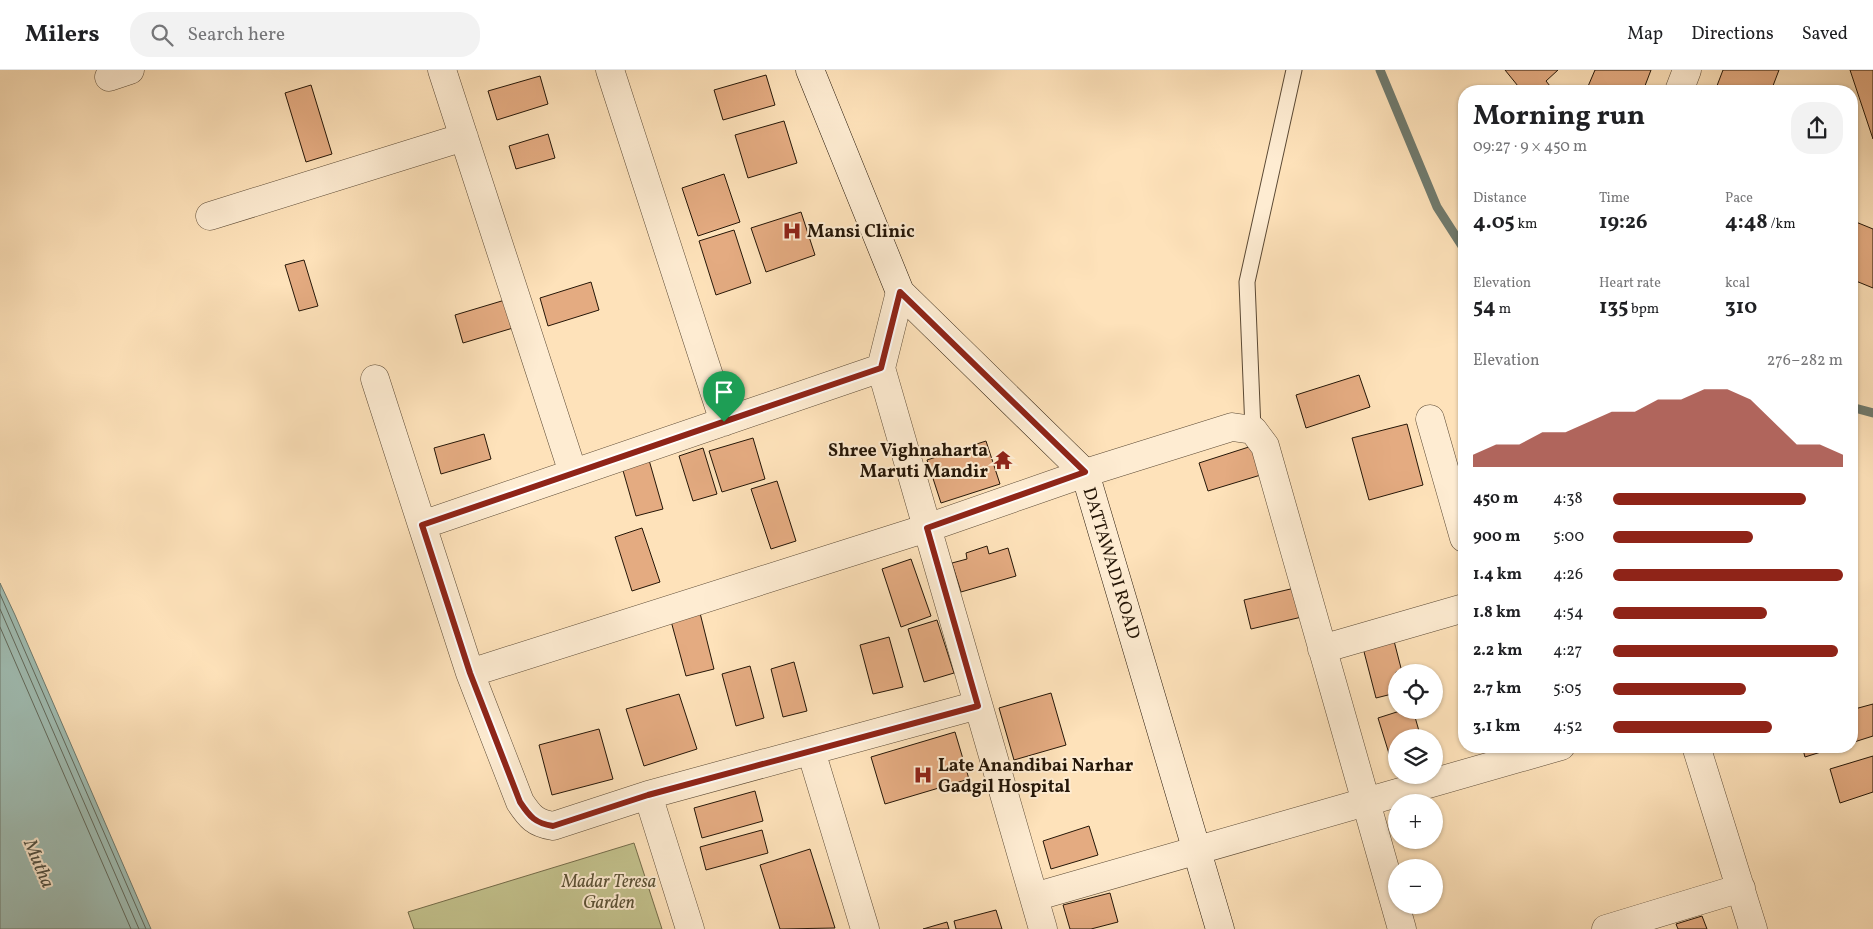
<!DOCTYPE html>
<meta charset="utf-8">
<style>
body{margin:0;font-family:Vollkorn,serif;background:#f2f2f2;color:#202124;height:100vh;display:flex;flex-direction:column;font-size:19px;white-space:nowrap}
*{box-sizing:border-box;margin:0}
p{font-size:16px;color:#757577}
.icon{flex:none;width:28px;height:28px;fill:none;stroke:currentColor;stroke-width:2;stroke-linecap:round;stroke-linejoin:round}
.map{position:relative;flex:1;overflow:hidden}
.details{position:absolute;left:1458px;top:15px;width:400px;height:668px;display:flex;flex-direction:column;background:#fff;border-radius:20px;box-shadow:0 1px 4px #0004}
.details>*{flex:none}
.fabs{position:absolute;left:1388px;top:594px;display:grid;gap:10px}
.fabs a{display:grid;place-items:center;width:55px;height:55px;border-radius:50%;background:#fff;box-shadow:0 1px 4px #0004;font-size:25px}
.pin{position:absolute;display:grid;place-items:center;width:42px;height:42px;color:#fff;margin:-51px -21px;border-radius:50% 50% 50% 0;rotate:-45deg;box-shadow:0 0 5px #0007}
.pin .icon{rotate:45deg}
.round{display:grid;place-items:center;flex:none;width:52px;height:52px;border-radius:20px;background:#f2f2f2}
.summary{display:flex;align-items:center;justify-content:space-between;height:85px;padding:0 15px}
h1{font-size:28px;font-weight:700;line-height:38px}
.figures{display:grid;grid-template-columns:repeat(3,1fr);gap:8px;height:85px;padding:5px 15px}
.figures div{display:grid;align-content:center}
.figures b{font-size:21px;font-weight:700}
.figures small{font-size:14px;font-weight:400}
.figures p{font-size:14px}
.chart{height:140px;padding:10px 15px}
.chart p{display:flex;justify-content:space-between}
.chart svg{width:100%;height:90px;margin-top:5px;fill:#8f2418;opacity:.7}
ul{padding:0 15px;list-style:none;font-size:16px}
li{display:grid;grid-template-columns:80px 60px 1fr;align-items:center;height:38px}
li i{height:12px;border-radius:6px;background:#8f2418}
header{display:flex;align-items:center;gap:30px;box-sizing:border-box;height:70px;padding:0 25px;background:#fff;border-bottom:1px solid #e0e0e0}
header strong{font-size:24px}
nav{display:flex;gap:28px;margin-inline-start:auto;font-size:18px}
.search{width:350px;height:45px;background:#f2f2f2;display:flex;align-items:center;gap:12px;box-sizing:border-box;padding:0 18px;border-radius:20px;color:#757577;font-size:19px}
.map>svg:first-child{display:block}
</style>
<header>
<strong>Milers</strong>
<div class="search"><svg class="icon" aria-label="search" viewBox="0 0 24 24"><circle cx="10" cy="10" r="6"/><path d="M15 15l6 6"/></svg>Search here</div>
<nav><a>Map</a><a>Directions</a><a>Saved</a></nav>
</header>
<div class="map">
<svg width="1873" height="859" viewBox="0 0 1873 859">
<rect width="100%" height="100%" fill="#fee2ba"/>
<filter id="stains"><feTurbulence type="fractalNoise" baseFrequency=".004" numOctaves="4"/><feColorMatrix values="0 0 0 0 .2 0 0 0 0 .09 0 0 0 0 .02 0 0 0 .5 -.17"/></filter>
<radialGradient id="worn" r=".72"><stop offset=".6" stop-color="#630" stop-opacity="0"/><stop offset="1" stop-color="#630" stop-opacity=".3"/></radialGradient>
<path fill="#c3c28d" stroke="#746c4a" d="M634,773L662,859H414L408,842Z"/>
<path fill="#a0bdb3" stroke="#6f7a6e" d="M0,513L15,545L151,859H0Z"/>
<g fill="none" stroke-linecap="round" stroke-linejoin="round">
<path stroke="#626a5d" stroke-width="1" d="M0,524L146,859
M0,539L139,859
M0,557L131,859"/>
<path stroke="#6f7a6e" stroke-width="9" d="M1380,0L1437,137L1464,179
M1851,337L1873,343"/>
</g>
<path fill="#e4ab81" stroke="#251607" d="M1505,0H1558L1546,11L1554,21H1522Z
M1595,0H1651L1643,21H1586Z
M1723,0H1779L1771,21H1715Z
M1850,0H1873V69Z
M766,5L775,35L723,50L714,20Z
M540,6L548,34L497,50L488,21Z
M311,15L332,84L306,92L285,23Z
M784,51L797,93L748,108L735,65Z
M548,64L555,88L516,99L509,76Z
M724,104L740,152L698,166L682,118Z
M801,142L815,185L766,202L751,158Z
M1851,150L1873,159V218L1851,209Z
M734,160L751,213L716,225L699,171Z
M304,190L318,236L299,241L285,195Z
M591,212L599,240L548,256L540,228Z
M505,230L513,258L463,273L455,245Z
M1359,305L1370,337L1306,358L1296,325Z
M1407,354L1423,415L1369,430L1352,368Z
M484,364L491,389L441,404L434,378Z
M753,368L765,409L722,422L709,381Z
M986,371L1000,414L941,433L927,390Z
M1255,375L1264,404L1208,421L1199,393Z
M703,378L717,424L693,431L679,386Z
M647,383L663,439L636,446L620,390Z
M777,411L796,471L771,479L751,419Z
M642,458L660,512L632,521L615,467Z
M987,476L989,484L1008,478L1016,506L961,522L952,493L967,489L966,483Z
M911,489L931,546L901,557L882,499Z
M1299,517L1306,546L1251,559L1244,530Z
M700,543L714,599L686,606L671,551Z
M937,550L954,603L924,612L908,559Z
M889,567L903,617L873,624L860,575Z
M1393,567L1402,602H1396V623L1376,628L1362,574Z
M794,592L807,641L783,647L771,599Z
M750,596L764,648L736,656L722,604Z
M1051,623L1066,675L1014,690L999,638Z
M679,624L697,679L644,696L626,639Z
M1873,634V666L1851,673V640Z
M1403,640H1413L1421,668H1396V688L1391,690L1378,648Z
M599,659L613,709L552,725L539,675Z
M955,662L969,709L885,734L871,687Z
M1802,676H1840L1805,687Z
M1873,686V722L1840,733L1830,699Z
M755,721L763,751L702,768L694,738Z
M1089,756L1098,785L1051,799L1043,771Z
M762,760L768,783L706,800L700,777Z
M810,779L835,858L780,859L760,795Z
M1110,823L1118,852L1091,859H1070L1063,835Z
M996,840L1002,859H956L954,851Z
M1702,846L1707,859H1678L1676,854Z
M947,852L949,859H923Z"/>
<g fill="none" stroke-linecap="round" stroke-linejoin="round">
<g stroke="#5b4934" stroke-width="17">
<path id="lane" d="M1253,360L1247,212L1294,0"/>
</g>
<g stroke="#5b4934" stroke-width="29">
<path id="street" d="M442,0L573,403
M610,0L724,352
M109,7L130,0
M1679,21L1687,0
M210,146L464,67
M900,222L881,298L1043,859
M375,309L422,455L881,298
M1430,349L1464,468
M422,455L470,603L520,732C530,747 535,753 553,756L648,725L978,635
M1322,579L1464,538
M470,603L927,458L1085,403L1232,357L1253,360L1265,376L1402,859
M1696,676L1753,859
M811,681L865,859
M648,725L690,859
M1034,827L1561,676
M1606,859L1741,818"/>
</g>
<g stroke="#251607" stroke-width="29">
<path id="secondary" d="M810,0L900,222L1085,403L1220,859"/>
</g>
<use href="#lane" stroke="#feecd2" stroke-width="15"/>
<use href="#street" stroke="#feecd2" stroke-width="28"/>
<use href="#secondary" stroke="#feecd2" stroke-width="28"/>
</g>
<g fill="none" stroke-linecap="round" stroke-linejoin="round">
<g stroke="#fff" stroke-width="10">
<path id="route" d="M900,222L1085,402L927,458L978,636L648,725L553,756C535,753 530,747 520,732L470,603L422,455L881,298Z"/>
</g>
<use href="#route" stroke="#8f2418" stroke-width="6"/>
</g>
<defs>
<g id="hospital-bare" transform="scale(1.5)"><path d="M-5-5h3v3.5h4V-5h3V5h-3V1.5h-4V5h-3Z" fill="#8f2418" stroke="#feecd2" stroke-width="2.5" paint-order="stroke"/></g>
<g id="temple-bare" transform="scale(1.5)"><path d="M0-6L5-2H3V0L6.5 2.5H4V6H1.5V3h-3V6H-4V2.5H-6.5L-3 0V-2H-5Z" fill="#8f2418" stroke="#feecd2" stroke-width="2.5" paint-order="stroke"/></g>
</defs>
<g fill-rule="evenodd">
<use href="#hospital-bare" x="792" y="161"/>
<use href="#temple-bare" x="1003" y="390"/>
<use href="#hospital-bare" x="923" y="705"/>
</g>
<g text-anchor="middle" stroke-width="4" stroke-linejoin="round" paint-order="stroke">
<g font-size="18" font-weight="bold" fill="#251607" stroke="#feecd2" text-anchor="start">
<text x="807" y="167">Mansi Clinic</text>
<text x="988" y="386" text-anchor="end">Shree Vighnaharta<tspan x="988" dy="21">Maruti Mandir</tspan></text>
<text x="938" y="701">Late Anandibai Narhar<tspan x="938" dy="21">Gadgil Hospital</tspan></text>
</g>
<g font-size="18" fill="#251607" stroke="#feecd2">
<text transform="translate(1112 493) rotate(73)" y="6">DATTAWADI ROAD</text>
</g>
<g font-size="18" font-style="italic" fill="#5c5236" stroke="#feecd2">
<text x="609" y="817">Madar Teresa<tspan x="609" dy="21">Garden</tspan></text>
</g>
<g font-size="19" font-style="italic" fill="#505043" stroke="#feecd2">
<text transform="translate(40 793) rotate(67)" y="7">Mutha</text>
</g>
</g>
<rect width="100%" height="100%" filter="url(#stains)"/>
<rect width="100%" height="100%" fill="url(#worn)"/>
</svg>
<div class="fabs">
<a><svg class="icon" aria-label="locate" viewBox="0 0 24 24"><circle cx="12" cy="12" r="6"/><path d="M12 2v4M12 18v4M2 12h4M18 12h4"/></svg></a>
<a><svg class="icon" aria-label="layers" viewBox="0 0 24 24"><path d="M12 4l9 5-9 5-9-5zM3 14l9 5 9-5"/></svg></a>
<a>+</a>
<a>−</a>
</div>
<div class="pin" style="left:724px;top:352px;background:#1e9e55"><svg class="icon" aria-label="arrive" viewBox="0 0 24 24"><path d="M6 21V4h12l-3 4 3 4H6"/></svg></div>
<section class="details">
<div class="summary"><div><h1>Morning run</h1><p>09:27 · 9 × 450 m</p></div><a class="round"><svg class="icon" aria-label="share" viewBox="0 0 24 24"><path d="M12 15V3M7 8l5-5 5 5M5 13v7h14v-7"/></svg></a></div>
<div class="figures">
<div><p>Distance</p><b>4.05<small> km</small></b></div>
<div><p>Time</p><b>19:26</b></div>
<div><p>Pace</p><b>4:48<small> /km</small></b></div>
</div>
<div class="figures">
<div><p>Elevation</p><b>54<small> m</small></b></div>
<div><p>Heart rate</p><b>135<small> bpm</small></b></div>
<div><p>kcal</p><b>310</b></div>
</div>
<div class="chart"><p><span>Elevation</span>276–282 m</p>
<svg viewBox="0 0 160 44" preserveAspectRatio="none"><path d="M0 44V38L10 33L20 33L30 27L40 27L50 22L60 17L70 17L80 11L90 11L100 6L110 6L120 11L130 22L140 33L150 33L160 38V44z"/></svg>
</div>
<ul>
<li><b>450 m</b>4:38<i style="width:84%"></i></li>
<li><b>900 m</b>5:00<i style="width:61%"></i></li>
<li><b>1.4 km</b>4:26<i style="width:100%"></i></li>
<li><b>1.8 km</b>4:54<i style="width:67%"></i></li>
<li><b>2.2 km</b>4:27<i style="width:98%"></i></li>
<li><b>2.7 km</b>5:05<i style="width:58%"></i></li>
<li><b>3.1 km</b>4:52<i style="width:69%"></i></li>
</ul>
</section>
</div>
